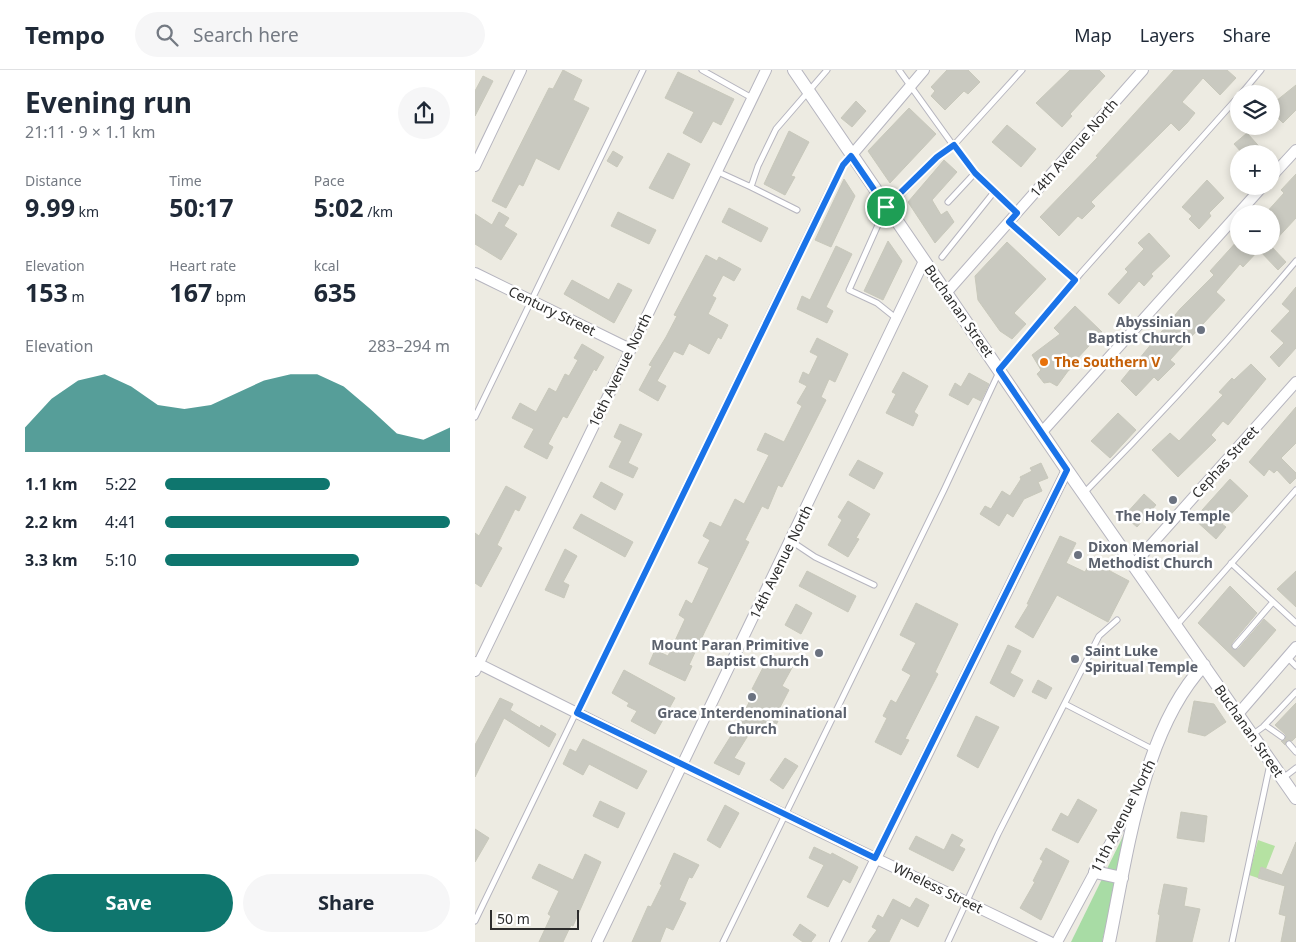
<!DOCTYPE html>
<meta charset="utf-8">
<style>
body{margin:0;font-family:"Noto Sans",sans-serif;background:#f6f6f7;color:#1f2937;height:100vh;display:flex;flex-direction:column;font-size:19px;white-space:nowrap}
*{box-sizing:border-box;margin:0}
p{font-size:16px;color:#747a83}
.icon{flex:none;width:28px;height:28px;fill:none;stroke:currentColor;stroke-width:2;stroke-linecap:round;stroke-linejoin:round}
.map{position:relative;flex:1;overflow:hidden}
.details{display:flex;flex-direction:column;background:#fff;width:475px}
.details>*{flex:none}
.buttons{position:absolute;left:755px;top:15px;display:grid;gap:10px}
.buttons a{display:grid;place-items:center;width:50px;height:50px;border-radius:50%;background:#fff;box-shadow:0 2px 8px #0003;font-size:25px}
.scale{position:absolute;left:15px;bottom:12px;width:89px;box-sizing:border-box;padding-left:5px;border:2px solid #2d2d2d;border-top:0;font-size:14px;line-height:18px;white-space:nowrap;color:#2d2d2d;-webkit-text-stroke:4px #fff;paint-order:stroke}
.pin{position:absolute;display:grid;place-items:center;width:42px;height:42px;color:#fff;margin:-21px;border:2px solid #fff;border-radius:50%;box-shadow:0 1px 5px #0007}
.round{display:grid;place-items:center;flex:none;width:52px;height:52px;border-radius:26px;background:#f6f6f7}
.head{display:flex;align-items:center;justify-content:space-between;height:85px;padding:0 25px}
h1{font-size:28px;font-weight:700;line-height:38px}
.figures{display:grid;grid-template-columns:repeat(3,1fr);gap:8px;height:85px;padding:5px 25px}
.figures div{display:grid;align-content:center}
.figures b{font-size:25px;font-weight:700}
.figures small{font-size:14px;font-weight:400}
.figures p{font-size:14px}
.chart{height:140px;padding:10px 25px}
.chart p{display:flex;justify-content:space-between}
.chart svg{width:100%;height:90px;margin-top:5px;fill:#0f766e;opacity:.7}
.button{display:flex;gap:10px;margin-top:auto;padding:10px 25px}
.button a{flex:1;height:58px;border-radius:30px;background:#0f766e;color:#fff;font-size:20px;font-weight:700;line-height:58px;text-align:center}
.button a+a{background:#f6f6f7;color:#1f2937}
ul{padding:0 25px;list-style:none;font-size:16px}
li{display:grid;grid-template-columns:80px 60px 1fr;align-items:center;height:38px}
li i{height:12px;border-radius:6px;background:#0f766e}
header{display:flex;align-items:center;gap:30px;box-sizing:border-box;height:70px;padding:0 25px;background:#fff;border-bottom:1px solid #e0e1e3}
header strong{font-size:24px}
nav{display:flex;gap:28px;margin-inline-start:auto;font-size:18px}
.search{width:350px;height:45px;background:#f6f6f7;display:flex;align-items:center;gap:12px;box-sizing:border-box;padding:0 18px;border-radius:28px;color:#747a83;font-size:19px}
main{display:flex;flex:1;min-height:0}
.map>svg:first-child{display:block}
</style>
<header>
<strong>Tempo</strong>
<div class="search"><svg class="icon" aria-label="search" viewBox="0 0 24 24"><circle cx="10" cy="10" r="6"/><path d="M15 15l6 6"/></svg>Search here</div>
<nav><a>Map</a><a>Layers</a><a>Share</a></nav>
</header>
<main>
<section class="details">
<div class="head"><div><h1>Evening run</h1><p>21:11 · 9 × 1.1 km</p></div><a class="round"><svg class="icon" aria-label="share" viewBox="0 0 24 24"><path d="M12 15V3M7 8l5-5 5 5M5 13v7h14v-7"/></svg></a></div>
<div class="figures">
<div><p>Distance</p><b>9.99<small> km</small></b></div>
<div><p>Time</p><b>50:17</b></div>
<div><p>Pace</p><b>5:02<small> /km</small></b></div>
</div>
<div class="figures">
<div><p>Elevation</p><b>153<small> m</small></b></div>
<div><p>Heart rate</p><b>167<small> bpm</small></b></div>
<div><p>kcal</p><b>635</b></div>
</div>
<div class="chart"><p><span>Elevation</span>283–294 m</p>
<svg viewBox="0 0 160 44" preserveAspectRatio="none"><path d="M0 44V32L10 18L20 9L30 6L40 12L50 21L60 23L70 21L80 15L90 9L100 6L110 6L120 12L130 23L140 35L150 38L160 32V44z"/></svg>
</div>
<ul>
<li><b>1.1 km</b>5:22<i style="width:58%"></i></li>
<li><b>2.2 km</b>4:41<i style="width:100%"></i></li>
<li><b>3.3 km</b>5:10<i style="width:68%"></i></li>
</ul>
<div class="button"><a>Save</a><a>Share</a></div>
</section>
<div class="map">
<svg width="821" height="872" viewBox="0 0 821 872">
<rect width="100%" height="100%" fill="#edebe2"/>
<path fill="#a8dca5" d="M655,752L627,872H596Z"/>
<path fill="#b5e2a2" d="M783,770L800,776L791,799L786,797L783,808L774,805Z"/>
<path fill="#c9c9c0" stroke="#c8c8bb" d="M88,0L107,10L98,30L114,38L84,100L61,88L48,116L44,114L31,138L17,131L74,18L78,19Z
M472,0H493L505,12L493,24L489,21L470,40L456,26L460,21L456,17Z
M595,0H624L630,6L595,44L597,46L587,57L561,33Z
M699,0H752L761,8L745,25L728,8L707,32L720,43L712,53L704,61L696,53L616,132L620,136L607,149L603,146L584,166L565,147L623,87L621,86Z
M203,2L259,29L246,55L238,51L226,73L208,63L219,42L190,28Z
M8,6L18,11L0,46V21Z
M821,15V40L808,53L796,41V35Z
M381,31L391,41L377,57L366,48Z
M434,38L461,64L415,113L393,81Z
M532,55L561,79L546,97L517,72Z
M314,61L334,72L316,106L320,107L310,125L289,114Z
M772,63L791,84H768L759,74Z
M138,81L148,87L142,97L132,91Z
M193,83L215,94L198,129L174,118Z
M469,90L482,102L457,130L466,145L472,141L479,152L460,173L433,132Z
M821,104V148L796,175V144H790L809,123L806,120Z
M369,109L380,126L356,177L340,170Z
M732,110L749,128L734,143L736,146L724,159L714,149L717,146L707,137Z
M254,138L293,158L286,172L247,152Z
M24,142L34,148L29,156L42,164L26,190L0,174V144L17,155Z
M143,142L181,160L174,174L136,156Z
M674,163L695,186L676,204L678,206L669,216L664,211L644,234L633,224L653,202L650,199L669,179L663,173Z
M764,169V176H796L811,192L803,200L784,180L768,197L765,194L741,222L750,230L695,290L700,294L683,311L679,307L661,326L646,311L705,239L739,205L735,201Z
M413,171L427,191L408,230L389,221Z
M532,172L571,209L539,243L551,254L537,269L525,261L503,230L500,206Z
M361,176L377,184L351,237L358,241L352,253L322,239L327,226L335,230Z
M231,185L242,191L244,187L266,199L259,211L248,205L237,226L241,228L233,244L253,255L246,269L243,267L234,284L214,273L208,285L199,281L182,311L191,316L183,331L164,320L177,296L174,295L191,267L202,246L199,245Z
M97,210L134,230L143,213L157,220L139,253L89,224Z
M821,217V278L804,297L795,287L809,273L796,261L815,241L807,234Z
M600,236L627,262L598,293L601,295L593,301L582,316L575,312L569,313L562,304L566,300L557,285L585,264L579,258Z
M342,268L373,284L360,312L354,309L346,327L351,330L307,417L303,415L293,439L287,436L270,470L274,472L230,561L214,595L217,596L210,611L174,594L180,580L193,586L210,549L204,545L211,530L217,534L234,498L223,493L235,470L228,466L235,452L246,457L260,429L269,434L294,385L282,380L290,363L309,372L327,336L322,333L332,316L324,312L328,302L334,305L343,286L335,282Z
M107,274L129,287L121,301L119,299L92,348L88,346L73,374L78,377L72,389L49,377L59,359L37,348L45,333L61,342L74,318L81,322L90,304L94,306L103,290L99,288Z
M776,294L791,309L753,355L748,351L736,365L741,370L703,407L677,380L695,363L704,371L748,325L744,322L757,308L759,310Z
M428,302L453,316L439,342L443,345L438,356L411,343L421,324L417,322Z
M494,303L514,314L506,331L498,327L493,335L474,325L480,313L486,317Z
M821,337V373L806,388L821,403V408L815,414L802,400L799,403L794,399L789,406L774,392Z
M643,343L661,360L635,388L616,371Z
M145,354L167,364L153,393L163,398L158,408L134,397L147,371L139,367Z
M383,390L408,403L399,419L374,405Z
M566,393L573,408L563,412L567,421L549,429L538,447L532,443L524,456L505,444L510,436L516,439L527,421L535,426L546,409L545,407L557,401L555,398Z
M755,409L773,426L747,454L751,457L741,469L719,449Z
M126,412L148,424L140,440L118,427Z
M31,416L51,427L44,441L40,439L22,475L27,478L6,517L0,513V463L4,466Z
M669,424L681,435L662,457L649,446Z
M373,431L395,444L381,468L384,469L373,487L353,475L367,450L363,447Z
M106,444L158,472L150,487L98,458Z
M585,466L601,473L591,493L610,502L616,491L654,511L633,552L582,525L558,568L540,557L554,534H552Z
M90,479L102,486L88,512L94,515L89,528L70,520Z
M332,501L381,526L373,542L324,516Z
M821,501V537L802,519Z
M755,516L782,543L757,573V579H763L789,549L801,560L769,597L723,553Z
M441,533L483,554L460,602L463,604L430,669L434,670L426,685L400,672L412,648L408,646L416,630L421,633L436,605L427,600L441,573L425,565Z
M321,534L337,543L326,564L310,555Z
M533,575L546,581L535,603L548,610L539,627L515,613Z
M295,584L318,596L307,616L314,620L299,649L303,651L296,665L279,656L259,688L270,693L264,705L239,693L264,653L280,620L277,619Z
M149,600L200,628L180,664L156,651L162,641L152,636L154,633L137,623Z
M563,610L577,618L571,629L557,622Z
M25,628L38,634L35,640L65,658L66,655L81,664L74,677L29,648L0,707V675Z
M719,631L739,634L751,652L730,666L713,662Z
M821,633V667L817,671L812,670L810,675L806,671L810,670L811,665L800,655Z
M501,646L524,657L503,698L482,686Z
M108,669L172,701L162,719L114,694L108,705L88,694L95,679L101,682Z
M310,688L323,696L308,719L295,710Z
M603,729L622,740L603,773L577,760L586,743L593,747Z
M125,731L150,743L143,758L118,746Z
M250,735L264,743L245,778L232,770Z
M706,742L732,746L729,772L702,768Z
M0,759L14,768L0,792Z
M477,764L488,770L484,776L490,779L478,801L434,779L441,766L469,780Z
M821,772V872H806L811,846L804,844L810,816L783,808L786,797L807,805Z
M339,777L356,785L357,783L383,797L375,813L368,809L353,837L332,827L349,795L334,788Z
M571,778L594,791L566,850L545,838L560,812L558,811L568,791L565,789Z
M199,783L224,795L217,808L214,807L204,830L211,833L198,860L191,857L185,872H157L173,836L176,837L187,815L185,814Z
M110,784L126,792L98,856L96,855L88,872H64L76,846L73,844L84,821L57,808L64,794L98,810Z
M689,814L712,818L709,836L725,839L717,872H681L685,845L683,844Z
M441,828L454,835L443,857L426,848L414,872H393L402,860L397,857L403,845L408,848L418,829L435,838Z
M325,854L341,865L336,872H328L318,865Z"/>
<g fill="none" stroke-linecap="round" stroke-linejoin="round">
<g stroke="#b6b5bf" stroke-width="7">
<path id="service" d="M227,0L277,28
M424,0L493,96L542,143
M766,24L786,0
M241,101L276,117L283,96L301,59L352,0
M276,117L322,140
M473,132L500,103
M535,152L600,209
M467,187L519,122
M422,249L402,233L374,220L411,137L422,129L462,87L479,75L547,0
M0,347L168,0
M609,423C683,348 753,271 821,191
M316,471L340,487L399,515
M756,493L821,553
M702,555L821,420
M760,576L798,532
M812,587L821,596
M590,634L679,680
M790,655L807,667
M777,665L788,657L821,622
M814,674L821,682
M808,708L821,698
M0,851L354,120L367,95L376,86
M248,872L469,420L525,300L606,203L764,26
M473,872L523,764L624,566L642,550
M757,872L795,694"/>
</g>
<g stroke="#b6b5bf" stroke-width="12">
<path id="minor" d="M376,86L449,0
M0,96L46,0
M796,107L821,80
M0,203L155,279
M471,223L668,0
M567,362L788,116
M659,494L821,312
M0,592L208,696L575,872
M0,601L291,0
M763,644L821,577
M122,872L449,191
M360,872L592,400
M582,872L662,724"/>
</g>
<g stroke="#b6b5bf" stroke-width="14">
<path id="tertiary" d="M319,0L592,400L821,728
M620,802L647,808
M634,872C652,785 667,661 729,595"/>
</g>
<use href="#service" stroke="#fff" stroke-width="5"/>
<use href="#minor" stroke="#fff" stroke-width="10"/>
<use href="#tertiary" stroke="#fff" stroke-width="12"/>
</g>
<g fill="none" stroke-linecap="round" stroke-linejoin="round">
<g stroke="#fff" stroke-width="10">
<path id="route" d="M479,75L500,103L542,143L534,152L600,210L524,300L592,400L400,788L102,643L368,95L376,86L411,137L462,87Z"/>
</g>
<use href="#route" stroke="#1a73e8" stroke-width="6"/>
</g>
<g fill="#6b7280" stroke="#fff" stroke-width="2">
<circle cx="726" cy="260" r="5"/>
<circle cx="698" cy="430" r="5"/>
<circle cx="603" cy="485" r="5"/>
<circle cx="344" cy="583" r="5"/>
<circle cx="600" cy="589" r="5"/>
<circle cx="277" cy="627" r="5"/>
</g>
<circle fill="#e8710a" stroke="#fff" stroke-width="2" cx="569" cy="292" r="5"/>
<g text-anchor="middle" stroke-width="5" stroke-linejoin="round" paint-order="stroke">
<g font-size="14" fill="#2d2d2d" stroke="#fff">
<text transform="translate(599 78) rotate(-49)" y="5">14th Avenue North</text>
<text transform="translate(77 241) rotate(26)" y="5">Century Street</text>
<text transform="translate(484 241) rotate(55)" y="5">Buchanan Street</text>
<text transform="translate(145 300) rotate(-64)" y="5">16th Avenue North</text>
<text transform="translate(750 392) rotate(-48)" y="5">Cephas Street</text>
<text transform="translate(306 492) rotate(-64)" y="5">14th Avenue North</text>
<text transform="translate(774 661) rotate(55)" y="5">Buchanan Street</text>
<text transform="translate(648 746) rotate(-63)" y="5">11th Avenue North</text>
<text transform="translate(463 818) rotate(26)" y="5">Wheless Street</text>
</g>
<g font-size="14" font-weight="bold" fill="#5b616d" stroke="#fff" text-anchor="end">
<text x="716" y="257">Abyssinian<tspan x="716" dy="16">Baptist Church</tspan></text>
<text x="698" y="451" text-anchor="middle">The Holy Temple</text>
<text x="613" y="482" text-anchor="start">Dixon Memorial<tspan x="613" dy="16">Methodist Church</tspan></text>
<text x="334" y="580">Mount Paran Primitive<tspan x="334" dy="16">Baptist Church</tspan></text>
<text x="610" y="586" text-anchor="start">Saint Luke<tspan x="610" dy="16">Spiritual Temple</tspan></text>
<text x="277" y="648" text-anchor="middle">Grace Interdenominational<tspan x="277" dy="16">Church</tspan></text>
</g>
<g font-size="14" font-weight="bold" fill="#c56008" stroke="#fff" text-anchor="start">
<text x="579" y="297">The Southern V</text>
</g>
</g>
</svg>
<div class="buttons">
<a><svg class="icon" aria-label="layers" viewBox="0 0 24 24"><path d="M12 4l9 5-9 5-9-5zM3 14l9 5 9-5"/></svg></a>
<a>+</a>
<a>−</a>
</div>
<div class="scale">50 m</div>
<div class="pin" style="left:411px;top:137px;background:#1e9e55"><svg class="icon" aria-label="arrive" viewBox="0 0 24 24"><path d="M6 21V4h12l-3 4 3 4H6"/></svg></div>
</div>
</main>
